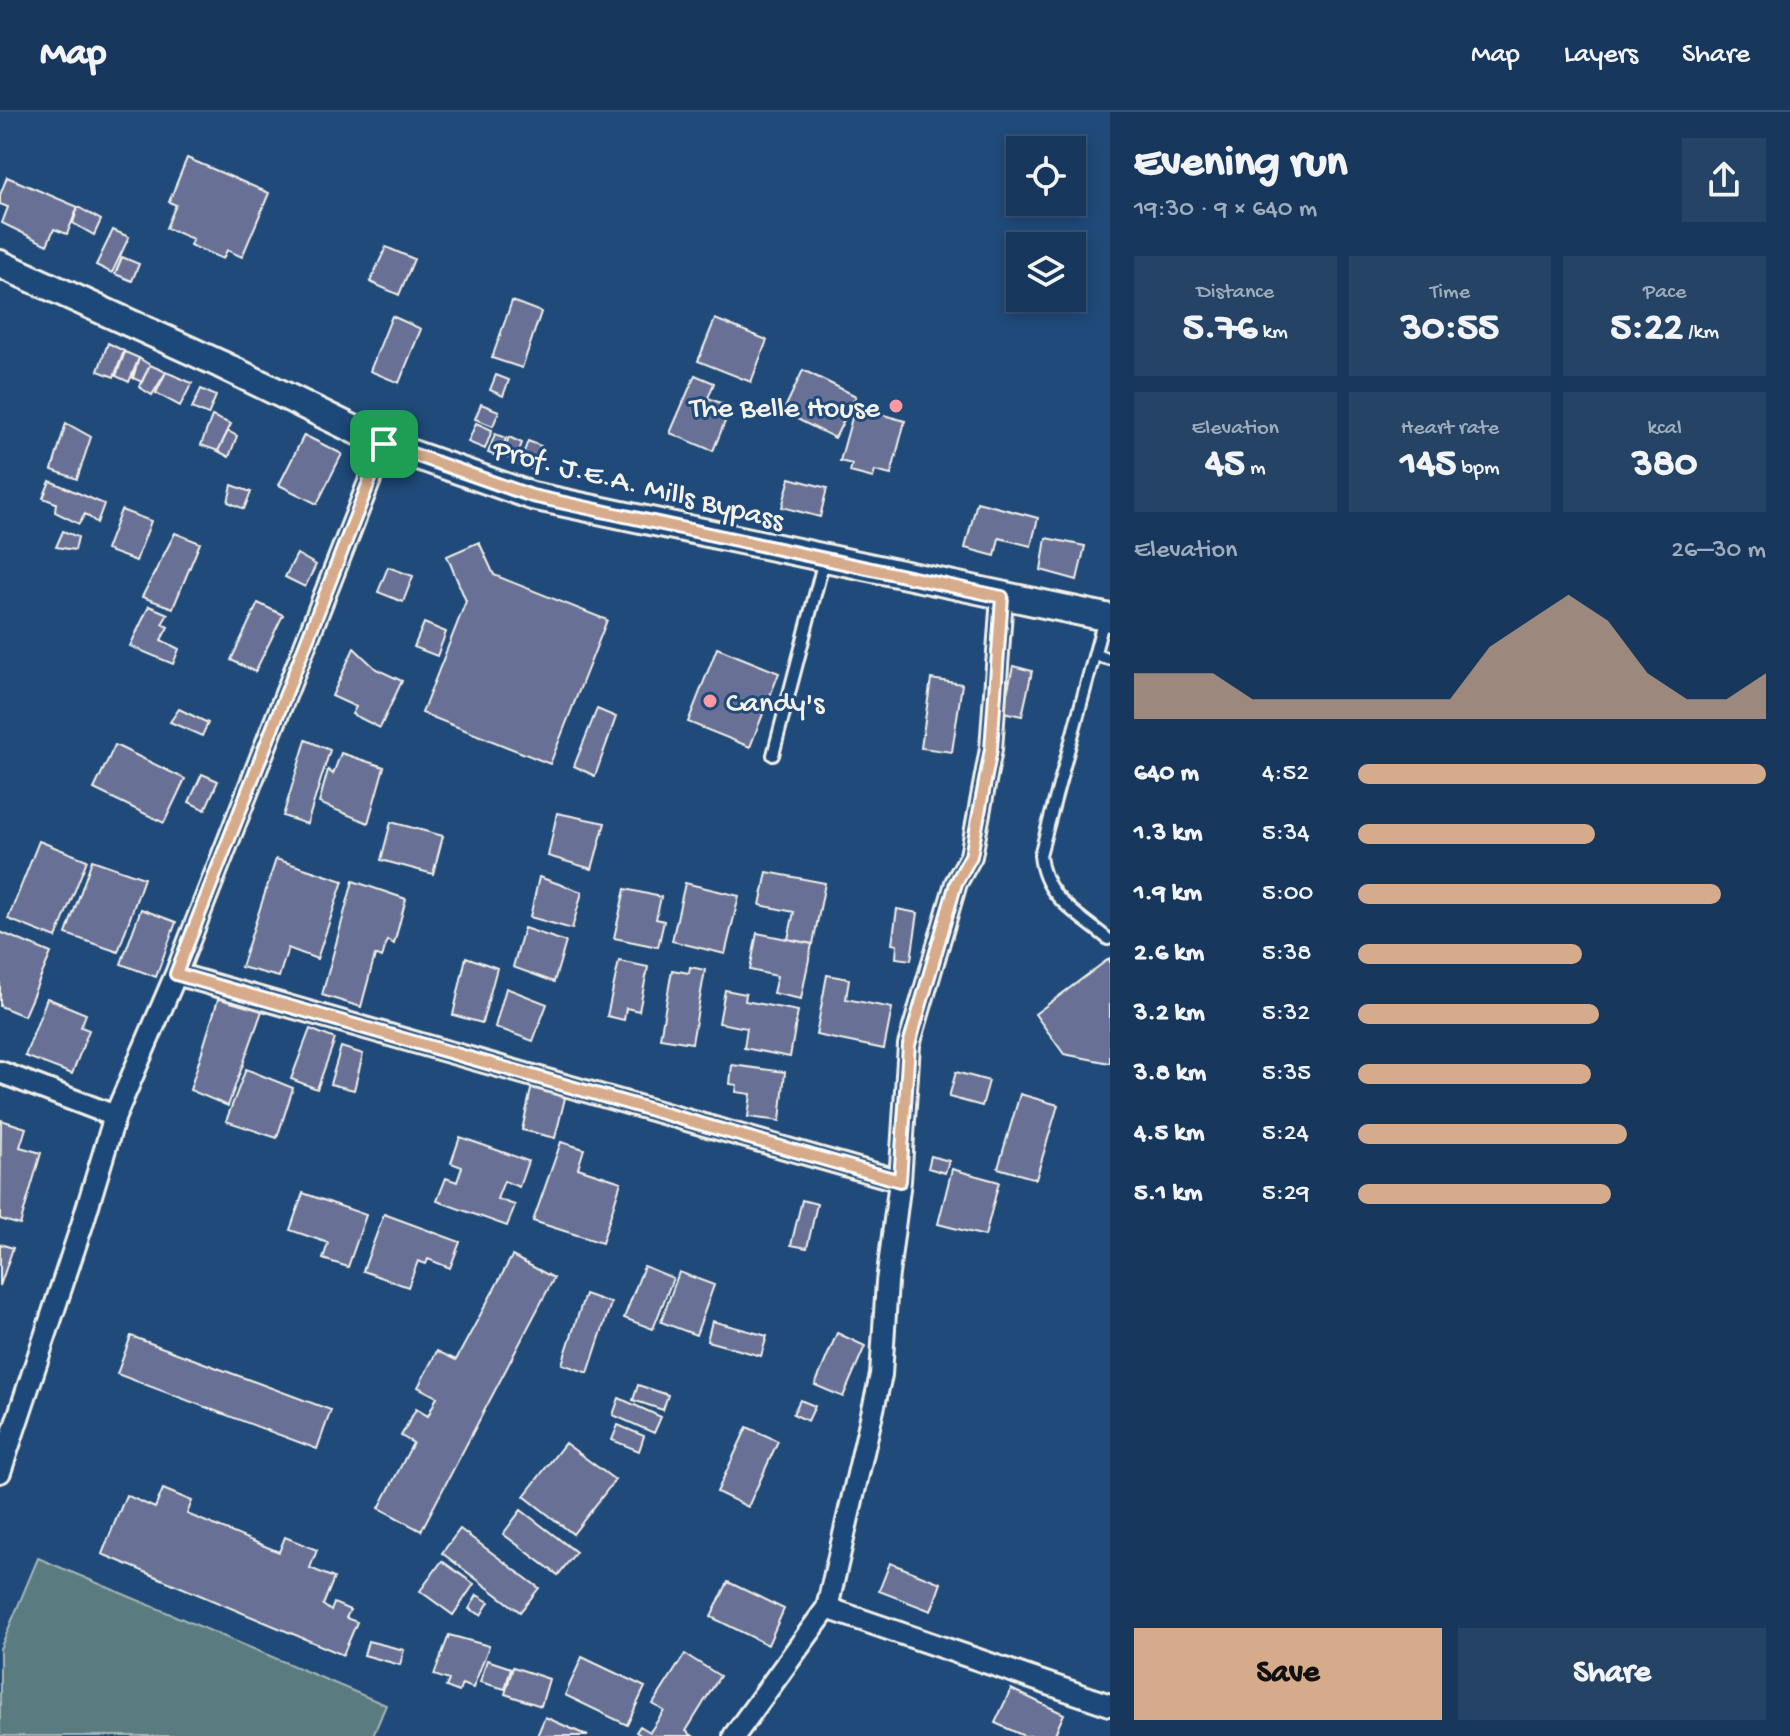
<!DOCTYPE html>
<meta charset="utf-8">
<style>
body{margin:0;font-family:"Gochi Hand",sans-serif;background:#244365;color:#f1f3f6;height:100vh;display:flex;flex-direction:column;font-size:30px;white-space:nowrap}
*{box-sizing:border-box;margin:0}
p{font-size:26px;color:#9eacbb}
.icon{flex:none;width:44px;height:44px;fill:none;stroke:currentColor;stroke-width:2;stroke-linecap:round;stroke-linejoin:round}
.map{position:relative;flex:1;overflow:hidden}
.side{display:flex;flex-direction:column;background:#17385c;width:680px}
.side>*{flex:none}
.fabs{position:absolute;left:1006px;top:24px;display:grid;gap:16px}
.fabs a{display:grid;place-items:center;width:80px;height:80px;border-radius:0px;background:#17385c;box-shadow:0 4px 12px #0003,0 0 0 2px #365272;font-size:40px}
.pin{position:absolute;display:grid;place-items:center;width:68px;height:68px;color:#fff;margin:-34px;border-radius:16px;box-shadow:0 4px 12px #0006}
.round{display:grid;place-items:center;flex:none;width:84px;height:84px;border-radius:0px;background:#244365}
.headline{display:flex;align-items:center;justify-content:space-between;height:136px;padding:0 24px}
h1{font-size:44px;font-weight:800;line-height:60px}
.stats{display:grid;grid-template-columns:repeat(3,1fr);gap:12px;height:136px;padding:8px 24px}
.stats div{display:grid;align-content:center;border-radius:0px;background:#244365;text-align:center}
.stats b{font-size:40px;font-weight:800}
.stats small{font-size:22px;font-weight:400}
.stats p{font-size:22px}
.chart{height:224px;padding:16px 24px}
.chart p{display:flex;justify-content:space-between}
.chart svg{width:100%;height:144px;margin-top:8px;fill:#d6ab8b;opacity:.7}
.cta{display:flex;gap:16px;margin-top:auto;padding:16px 24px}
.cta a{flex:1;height:92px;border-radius:0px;background:#d6ab8b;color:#111;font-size:32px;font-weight:800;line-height:92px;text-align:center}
.cta a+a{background:#244365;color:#f1f3f6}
ul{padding:0 24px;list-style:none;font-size:26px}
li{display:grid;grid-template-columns:128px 96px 1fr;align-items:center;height:60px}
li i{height:20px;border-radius:10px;background:#d6ab8b}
header{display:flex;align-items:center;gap:48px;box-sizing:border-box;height:112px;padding:0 40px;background:#17385c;border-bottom:2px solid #365272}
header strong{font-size:38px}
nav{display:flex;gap:44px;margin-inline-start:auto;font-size:28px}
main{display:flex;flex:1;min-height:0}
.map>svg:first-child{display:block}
</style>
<header>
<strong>Map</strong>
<nav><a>Map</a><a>Layers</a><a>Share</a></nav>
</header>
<main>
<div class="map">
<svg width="1110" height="1624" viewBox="0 0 1110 1624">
<rect width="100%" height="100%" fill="#1f4a7a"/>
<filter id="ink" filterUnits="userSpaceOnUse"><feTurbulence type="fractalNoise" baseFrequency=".0125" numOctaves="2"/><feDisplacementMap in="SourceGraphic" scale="16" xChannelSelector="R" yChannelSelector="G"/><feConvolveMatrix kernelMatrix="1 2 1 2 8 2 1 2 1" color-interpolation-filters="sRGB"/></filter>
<g filter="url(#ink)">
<path fill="#5a7c81" stroke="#a7b6b4" stroke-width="2" d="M38,1446L386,1593L373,1624H0V1537Z"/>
<path fill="#687096" stroke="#f4f1e8" stroke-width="2" d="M187,46L269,81L242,145L227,138L223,147L190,133L193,127L166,116L176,93L169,90Z
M7,65L78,95L67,122L54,117L47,133L2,111L8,95L0,92V83Z
M78,95L101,108L94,123L73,111Z
M113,118L129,125L112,161L96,153Z
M386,135L414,147L399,183L370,170Z
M122,145L139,152L132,169L115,162Z
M512,189L541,200L522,256L492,246Z
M392,204L421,217L399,271L370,259Z
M715,207L767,228L751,270L698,249Z
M108,231L124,239L114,265L98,259Z
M125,240L139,246L129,270L116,264Z
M139,246L150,253L142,270L133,266Z
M150,253L166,260L152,283L139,275Z
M803,258L856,284L835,326L783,300Z
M166,260L192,271L180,294L156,281Z
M496,263L509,268L503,284L490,278Z
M695,263L714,271L708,286L731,295L713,339L670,321Z
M201,277L216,284L208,303L192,296Z
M481,292L499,299L493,314L475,307Z
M855,295L905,309L891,363L875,359L873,366L850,360L852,352L840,349Z
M212,304L231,312L218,339L201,333Z
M66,311L91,325L77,367L52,358Z
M476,311L492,318L485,337L468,330Z
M228,319L237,324L229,345L218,339Z
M495,322L506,326L499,345L488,341Z
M304,323L342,342L317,392L279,373Z
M509,325L522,331L515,349L502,343Z
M528,329L541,334L532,357L519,353Z
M790,366L827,376L820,405L782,395Z
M50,369L104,392L97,411L85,402L79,412L55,400L56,391L43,386Z
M232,373L251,380L244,397L228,390Z
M977,390L1038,406L1031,434L999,426L995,444L965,436Z
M121,398L151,409L136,449L106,438Z
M63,419L78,425L75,438L56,435Z
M175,421L200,431L173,496L142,485Z
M1046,426L1085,434L1077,468L1041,458Z
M479,430L494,463L607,508L550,652L422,601L466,489L447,444Z
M297,442L316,453L305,475L285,465Z
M388,455L413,464L403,490L378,480Z
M258,491L283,503L255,560L231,548Z
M149,494L168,502L162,512L168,515L161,528L179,537L173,552L130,534Z
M424,511L446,520L437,544L414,535Z
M354,536L376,557L402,569L380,616L352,602L356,595L332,584Z
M717,536L779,561L750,635L688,610Z
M1013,554L1032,559L1022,604L1003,600Z
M931,567L962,572L952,640L921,636Z
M179,597L208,611L202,624L170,610Z
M597,597L616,605L595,664L574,654Z
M306,628L330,638L307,712L283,704Z
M115,633L185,667L164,711L94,677Z
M341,641L384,655L368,711L319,691L328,658L333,662Z
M202,662L218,669L205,698L189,690Z
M557,701L605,711L592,757L548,744Z
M391,710L443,724L433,762L381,748Z
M39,729L87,748L56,826L8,807Z
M276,747L343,769L317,847L288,836L279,865L241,855Z
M92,748L144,766L118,840L66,822Z
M767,760L825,771L813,832L788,827L794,800L760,793Z
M539,765L582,780L572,817L530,805Z
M353,769L406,787L394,832L387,828L382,846L375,843L361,895L322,883Z
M685,771L739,784L725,842L672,829Z
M625,777L661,785L656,807L664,809L658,835L614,826Z
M141,797L176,810L156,865L121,852Z
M897,797L918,801L911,848L896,846L897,833L892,832Z
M524,816L566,830L554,870L513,855Z
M0,820L51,841L24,904L0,894Z
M757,821L812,832L801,887L773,881L777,864L750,858Z
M466,845L497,856L482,911L453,903Z
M1110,846V951L1064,942L1035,902Z
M619,849L648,855L639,899L626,896L624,908L607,904Z
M690,855L705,858L692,931L660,926L672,858L689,861Z
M827,863L849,867L846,887L892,896L884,937L816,923Z
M506,876L547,892L533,929L495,915Z
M725,878L746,882L745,889L798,899L790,945L744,936L747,916L719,911Z
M220,881L262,899L228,994L190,978Z
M47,886L86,902L81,915L89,918L72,962L25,944Z
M310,917L335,927L317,977L291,967Z
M341,935L363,942L354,978L330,972Z
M732,953L785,960L780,1009L748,1005L751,982L736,980L737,973L730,972Z
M246,957L293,976L277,1026L226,1009Z
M956,960L989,969L982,994L949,985Z
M532,973L566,982L555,1026L522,1018Z
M1020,982L1058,993L1036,1067L998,1056Z
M1,1008L26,1016L20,1035L41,1041L20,1113L0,1107Z
M460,1025L528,1049L519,1075L504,1069L497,1087L515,1093L507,1114L437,1089L446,1066L457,1070L462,1055L451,1051Z
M561,1030L584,1037L578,1056L621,1070L602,1131L533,1109Z
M931,1044L949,1049L945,1061L928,1056Z
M952,1057L999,1070L985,1124L938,1112Z
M303,1081L366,1103L348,1155L323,1147L328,1131L290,1118Z
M802,1088L817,1092L807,1136L791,1133Z
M384,1102L460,1130L450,1156L428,1147L426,1152L418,1149L408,1175L363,1159Z
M0,1132L13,1136L0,1174Z
M512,1144L554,1166L421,1419L379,1396L413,1331L401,1324L416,1297L428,1304L437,1285L418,1275L437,1239L456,1248Z
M644,1154L673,1166L653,1217L624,1206Z
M679,1160L714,1173L696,1223L661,1210Z
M585,1182L611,1191L588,1261L562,1252Z
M712,1209L767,1224L761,1244L707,1229Z
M837,1221L865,1234L843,1285L815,1273Z
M131,1224L331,1298L317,1337L117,1262Z
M638,1273L668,1283L663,1298L633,1288Z
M619,1286L661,1305L654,1321L613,1303Z
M800,1288L815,1294L808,1309L793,1302Z
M618,1313L644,1324L639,1339L612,1328Z
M747,1315L778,1329L748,1395L717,1380Z
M565,1331L615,1368L573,1422L524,1384Z
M163,1377L192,1389L187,1402L279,1440L285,1425L317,1438L310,1456L334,1466L323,1493L331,1499L334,1491L350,1498L346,1506L357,1510L343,1543L102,1442L126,1383L155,1396Z
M521,1398L576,1440L558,1463L503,1422Z
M460,1417L539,1476L520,1500L442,1441Z
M442,1449L474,1472L453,1503L420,1479Z
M890,1451L941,1471L931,1499L879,1479Z
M728,1470L784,1497L768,1533L711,1505Z
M477,1483L489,1490L481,1503L469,1497Z
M449,1523L489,1534L473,1576L462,1572L459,1580L446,1575L449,1568L434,1563Z
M368,1529L404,1538L400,1553L364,1543Z
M685,1542L720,1564L686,1619L693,1624H642L636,1620L640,1614L650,1620L664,1599L653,1592Z
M582,1545L645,1575L627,1613L565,1583Z
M487,1548L511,1556L505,1577L480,1570Z
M513,1555L549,1567L541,1594L505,1582Z
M1011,1577L1064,1602L1054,1624H1024L995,1611Z
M545,1605L588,1624H537Z"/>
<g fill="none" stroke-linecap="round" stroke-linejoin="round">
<g stroke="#f4f1e8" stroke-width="16">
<path id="service" d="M1104,507L1040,743C1044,786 1077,801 1108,827
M1095,543L1110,547
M773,643L824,448"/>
</g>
<g stroke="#f4f1e8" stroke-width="26">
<path id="minor" d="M176,862L900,1069
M0,960L115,1004
M0,1360L82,1113L115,1004L176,862L384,332
M827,1496L1110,1593
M734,1624L827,1496L881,1263L887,1170L900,1069L909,933L956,771L971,744L991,637L1002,485"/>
</g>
<g stroke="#f4f1e8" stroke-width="32">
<path id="tertiary" d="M0,152L220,252L384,332L532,384L1110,506"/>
</g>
<use href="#service" stroke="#1f4a7a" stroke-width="10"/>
<use href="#minor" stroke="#1f4a7a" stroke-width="20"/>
<use href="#tertiary" stroke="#1f4a7a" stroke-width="26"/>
</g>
</g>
<g fill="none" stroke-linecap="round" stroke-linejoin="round" filter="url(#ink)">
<g stroke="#fff" stroke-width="16">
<path id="route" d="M384,332L532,384L1002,485L991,637L971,744L956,771L909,933L900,1069L176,862Z"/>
</g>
<use href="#route" stroke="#d6ab8b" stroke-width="10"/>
</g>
<g fill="#ff9aa2" stroke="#1f4a7a" stroke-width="3">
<circle cx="896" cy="294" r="8"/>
<circle cx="710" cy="589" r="8"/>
</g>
<g text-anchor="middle" stroke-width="6" stroke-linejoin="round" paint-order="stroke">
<g font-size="30" fill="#f4f1e8" stroke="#1f4a7a" text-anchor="end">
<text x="880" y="304">The Belle House</text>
<text x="726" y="599" text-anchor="start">Candy's</text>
</g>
<g font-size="30" fill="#f4f1e8" stroke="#1f4a7a">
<text transform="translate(639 371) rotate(14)" y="10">Prof. J.E.A. Mills Bypass</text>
</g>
</g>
</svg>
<div class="fabs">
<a><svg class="icon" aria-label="locate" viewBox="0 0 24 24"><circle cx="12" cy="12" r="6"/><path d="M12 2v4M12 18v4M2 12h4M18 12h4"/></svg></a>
<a><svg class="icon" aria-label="layers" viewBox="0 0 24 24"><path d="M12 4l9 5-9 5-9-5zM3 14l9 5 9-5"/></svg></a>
</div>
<div class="pin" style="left:384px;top:332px;background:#1e9e55"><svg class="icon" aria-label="arrive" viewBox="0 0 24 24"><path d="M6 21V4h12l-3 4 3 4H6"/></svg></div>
</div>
<section class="side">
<div class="headline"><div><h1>Evening run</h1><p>19:30 · 9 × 640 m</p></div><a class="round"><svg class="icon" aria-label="share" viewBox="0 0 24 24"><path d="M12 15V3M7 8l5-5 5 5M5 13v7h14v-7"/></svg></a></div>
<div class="stats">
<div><p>Distance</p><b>5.76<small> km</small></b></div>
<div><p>Time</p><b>30:55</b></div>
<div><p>Pace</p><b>5:22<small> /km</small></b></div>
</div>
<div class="stats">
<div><p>Elevation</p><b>45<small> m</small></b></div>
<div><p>Heart rate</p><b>145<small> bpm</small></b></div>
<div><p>kcal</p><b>380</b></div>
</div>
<div class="chart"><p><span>Elevation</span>26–30 m</p>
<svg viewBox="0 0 160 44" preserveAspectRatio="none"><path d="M0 44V30L10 30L20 30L30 38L40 38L50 38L60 38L70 38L80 38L90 22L100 14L110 6L120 14L130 30L140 38L150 38L160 30V44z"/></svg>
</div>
<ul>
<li><b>640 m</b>4:52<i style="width:100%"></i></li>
<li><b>1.3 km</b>5:34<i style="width:58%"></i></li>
<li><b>1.9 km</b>5:00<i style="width:89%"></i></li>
<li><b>2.6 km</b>5:38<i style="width:55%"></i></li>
<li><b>3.2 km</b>5:32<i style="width:59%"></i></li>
<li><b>3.8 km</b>5:35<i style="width:57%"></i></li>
<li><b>4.5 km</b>5:24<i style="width:66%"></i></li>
<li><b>5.1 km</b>5:29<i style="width:62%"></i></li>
</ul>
<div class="cta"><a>Save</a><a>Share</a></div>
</section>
</main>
